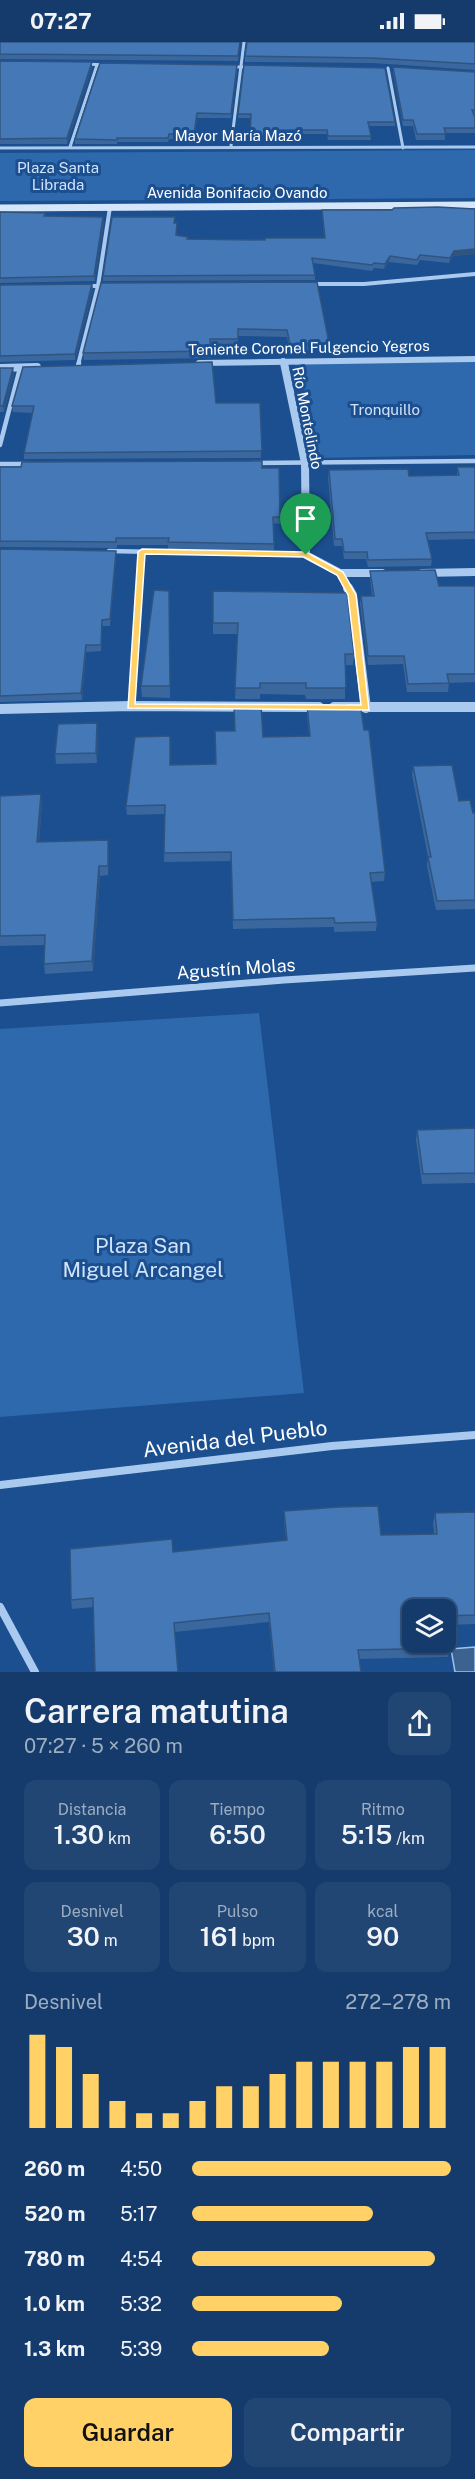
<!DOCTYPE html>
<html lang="es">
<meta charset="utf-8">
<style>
body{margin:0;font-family:"Public Sans",sans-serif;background:#214673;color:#f1f3f6;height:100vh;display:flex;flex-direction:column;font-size:22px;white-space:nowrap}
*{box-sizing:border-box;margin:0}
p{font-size:20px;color:#9dadc1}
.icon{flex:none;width:33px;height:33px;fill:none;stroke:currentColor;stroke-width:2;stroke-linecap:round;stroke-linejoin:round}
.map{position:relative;height:1630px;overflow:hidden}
.drawer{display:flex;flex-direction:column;background:#143b6b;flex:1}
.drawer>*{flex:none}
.buttons{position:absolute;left:402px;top:1557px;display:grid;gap:12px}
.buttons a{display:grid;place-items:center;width:54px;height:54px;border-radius:12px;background:#143b6b;box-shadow:0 2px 4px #0004,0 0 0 2px #33557e;font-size:30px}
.pin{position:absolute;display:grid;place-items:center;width:51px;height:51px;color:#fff;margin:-62px -26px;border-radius:50% 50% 50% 0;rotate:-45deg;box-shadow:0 0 6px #0007}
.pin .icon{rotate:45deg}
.round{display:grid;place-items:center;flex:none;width:63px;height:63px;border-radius:12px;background:#214673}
.head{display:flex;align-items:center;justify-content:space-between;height:102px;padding:0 24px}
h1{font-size:33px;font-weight:600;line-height:45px}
.metrics{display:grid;grid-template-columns:repeat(3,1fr);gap:9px;height:102px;padding:6px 24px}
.metrics div{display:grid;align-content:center;border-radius:12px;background:#214673;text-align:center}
.metrics b{font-size:26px;font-weight:600}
.metrics small{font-size:16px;font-weight:400}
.metrics p{font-size:16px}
.chart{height:168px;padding:12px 24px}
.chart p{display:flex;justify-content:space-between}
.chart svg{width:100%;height:108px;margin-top:6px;stroke:#ffd166;stroke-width:6}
.primary-button{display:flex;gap:12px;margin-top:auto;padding:12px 24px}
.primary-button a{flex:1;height:69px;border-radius:12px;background:#ffd166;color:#111;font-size:24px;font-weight:600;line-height:69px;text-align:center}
.primary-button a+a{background:#214673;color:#f1f3f6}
ul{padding:0 24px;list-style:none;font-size:20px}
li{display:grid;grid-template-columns:96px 72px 1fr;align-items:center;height:45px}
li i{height:15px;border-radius:8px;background:#ffd166}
.status{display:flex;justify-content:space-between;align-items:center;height:42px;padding:0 30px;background:#143b6b;direction:ltr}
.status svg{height:16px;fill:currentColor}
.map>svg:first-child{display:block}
</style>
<div class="status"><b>07:27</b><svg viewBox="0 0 49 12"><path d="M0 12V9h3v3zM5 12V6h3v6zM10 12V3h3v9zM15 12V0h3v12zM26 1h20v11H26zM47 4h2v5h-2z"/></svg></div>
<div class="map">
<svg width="475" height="1630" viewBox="0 0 475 1630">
<rect width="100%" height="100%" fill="#1b4f8f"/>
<path fill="#2e69ad" d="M475,108V156L0,159V111Z
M475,320V413L314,416L295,322Z
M259,971L304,1351L0,1375V987Z"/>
<path fill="#3c6290" stroke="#9cc4f0" stroke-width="1.5" d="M475,1605V1630H455L451,1607Z"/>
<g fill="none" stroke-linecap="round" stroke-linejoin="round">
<path stroke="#a9c9ee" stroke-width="3" d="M85,22L107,23
M229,25H251
M388,26L403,106
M231,104L244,0
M70,105L97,23
M0,106L475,105"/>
<path stroke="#a9c9ee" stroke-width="4" d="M310,242H364L475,232
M85,244H107
M78,323L98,244L110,165"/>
<path stroke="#a9c9ee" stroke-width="4.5" d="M78,324L79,321
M0,403L20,326
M254,421L475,419
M0,422H27
M109,509L306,513
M139,548L142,510"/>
<path stroke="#a9c9ee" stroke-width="5" d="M131,664L139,546"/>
<path stroke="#a9c9ee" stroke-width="7" d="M0,961L284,938L475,926"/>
<path stroke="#a9c9ee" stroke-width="8" d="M0,1443L332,1404L475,1393
M0,1565L35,1630"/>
<path stroke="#a9c9ee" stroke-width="6" d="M283,319L284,323
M199,321L475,317"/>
<path stroke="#a9c9ee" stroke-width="8" d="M284,321L305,421L306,513L340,531L349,548
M0,326L37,325
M340,531H382
M422,531L475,530"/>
<path stroke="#a9c9ee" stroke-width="10" d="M348,546L352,553L366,666
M334,665H475
M0,667L131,664L319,665"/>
<path stroke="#d6e6fa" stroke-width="7" d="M0,166L475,163"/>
</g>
<path fill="#3a679d" d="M0,0H240L238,19L0,17Z
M475,0V28L372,21L245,20V14Z
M0,19L92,25L67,102H0Z
M244,23L395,80V84H369L371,98H328L327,92H275V99H250L251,76H238Z
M393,25L475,30V91H445V98H416L413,84H403L393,30Z
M237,27L231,76H197L194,97H169L168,100H117V102H75V97Z
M475,167V212L453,214L449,221L420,218L417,223L389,220L384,227L374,226L372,229L313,221L315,233V238L103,239V234L177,181V193L187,197L265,198L324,196L322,168H392Z
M0,170L45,171L46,174L104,180L95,239L0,241Z
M317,240L329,301V308L290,309L287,295L238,294V304H210L211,316L84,318L83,311Z
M92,242L93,248L75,318L0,320V243Z
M0,326L14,332L4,370H0Z
M216,361H260L261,416L24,417V411L33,371L13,370L12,364Z
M0,425L279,426L280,482L273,481L274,508L168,507V503H117V506L0,505Z
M457,425H475V497L428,498L432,517L431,524L368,525L366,517H344L342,504H334L328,435L329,428L409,434L457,433Z
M0,507L116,509V515L110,584H102L101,609L86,610L82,658L0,660Z
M370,529L439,544H475V640L449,641L448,650H407L403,622L368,623L360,562L361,554H372L370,537Z
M169,549L170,656L142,655L141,644Z
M213,549L354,612L353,623H345V657H306L305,653L260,652V657H235L238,592H213Z
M307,663L346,668L385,830L384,839L371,840L377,880L376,889L334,890V885L233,887L231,819L164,820L165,772L127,773L126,764L171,723L216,722L263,695L309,694L307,672Z
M98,691L97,721L56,722L55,712Z
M413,724L459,759L473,771H475V867L436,868L427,824L428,815L412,733Z
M0,754L42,761L39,800L109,807L108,833L100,834L93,929L45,932L44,922L45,903L0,904Z
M475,1086V1141L422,1142L416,1098L417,1088Z
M284,1469L381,1493L434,1492L433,1481L435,1471L475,1470V1582L448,1583L450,1606L448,1615L359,1617L361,1630H274L269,1580L175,1590L93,1565L72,1567L71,1558L173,1510L286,1498L284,1479Z"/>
<path fill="#305480" d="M92,20V25L67,102V96Z
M103,175L104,180L95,239L94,234Z
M475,207V212L453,214L449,221L450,216L454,209Z
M390,214L389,220L384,227L385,222Z
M92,242L93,248L75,318V312Z
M13,326L14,332L4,370L3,364Z
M116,509V515L110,584V577Z
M86,603V610L82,658L81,651Z
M97,681L98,691L97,721L96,711Z
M41,752L42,761L38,810L37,800Z
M108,798L109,807L108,833Z
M99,824L100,834L93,929L92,919Z"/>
<path fill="#4478b7" stroke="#305480" stroke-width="1.5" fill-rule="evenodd" d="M0,0H240L238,14L0,12Z
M247,0H475V22L372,16L245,14Z
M0,19L92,20L67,96L0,97Z
M100,21L237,23L231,72L197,71L194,92H169L168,96H117V98L75,97Z
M244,23L385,26L395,80H368L371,94H328L327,88H275V95H250L251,72H238Z
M393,25L475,30V68H472L475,75V86H444L446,92H417L413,78H403Z
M438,165L475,167V207L454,209L450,216L420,213L417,218L390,214L385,222L374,221L372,223L312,216L315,233L103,234L112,175H175L174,181H177L176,193L188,195L187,197L265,198V196H325L322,168H392L394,166Z
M0,170L45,171L44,174L103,175L94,234L0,236Z
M317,240L329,301L290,302L287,288L238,287V297H210L211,309L83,311L101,241Z
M92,242L75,312L0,314V243Z
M212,320L216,361H260L262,409L24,411L34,364H12L23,325Z
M0,326H13L3,364H0Z
M262,419V426H279L280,475H273L274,502L168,500L169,496H116V500L0,499V425H21L22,420Z
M457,425H475V490L426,491L432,517L368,518L367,510H344L342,497H335L329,428L408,427L409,434L459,433Z
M0,507L116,509L110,577L102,578L101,603H86L81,651L0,654Z
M435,528L439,544H475V632H447L449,641L408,642L404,614H368L361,554H374L370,529Z
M154,548L169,549L170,644H141Z
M213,549L347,551L354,612H345L346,646H306V641H260V646H235L238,581H213Z
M234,663H261L263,695L310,694L307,663H346V668L361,667L364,688H369L385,830L370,831L377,880L335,881L334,876L233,878L231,810L164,811L165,763L126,764L135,695L170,694V723L216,722L215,689H235Z
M97,681L96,711L55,712L58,682Z
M452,723L459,759L470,758L473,771H475V858L437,859L428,815H431L413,724Z
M41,752L37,800L108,798V824H99L92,919L44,922L45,893L0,894V754Z
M475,1086V1131L423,1132L417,1088Z
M378,1464L381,1493L437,1492L435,1471L475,1470V1573L446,1574L450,1606L358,1608L361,1630H275L269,1571L174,1581L178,1630H95L93,1556L71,1558L70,1507L172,1497L173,1510L287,1498L284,1469L339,1465ZM412,1568H446V1600H412Z"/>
<path fill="#ffd166" stroke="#fff" stroke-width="1.5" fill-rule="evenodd" d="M142,507L306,510L343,530L356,553L369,668L128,666L138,510ZM145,512L304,515L337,533L348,553L361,663L135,662Z"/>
<g text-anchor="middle" stroke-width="6" stroke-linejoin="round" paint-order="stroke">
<g font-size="15" fill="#fff" stroke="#1b4f8f">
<text x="238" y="99">Mayor María Mazó</text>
<text x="237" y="156">Avenida Bonifacio Ovando</text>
<text transform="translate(309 306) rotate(-1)" y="5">Teniente Coronel Fulgencio Yegros</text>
<text transform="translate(307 376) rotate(79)" y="5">Río Montelindo</text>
</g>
<g font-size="15" fill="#cfe3fa" stroke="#1b4f8f">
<text x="58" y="131">Plaza Santa<tspan x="58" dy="17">Librada</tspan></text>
<text x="385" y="373">Tronquillo</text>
</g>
<g font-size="18" fill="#fff" stroke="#1b4f8f">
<text transform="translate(236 927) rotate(-4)" y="6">Agustín Molas</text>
</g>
<g font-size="21" fill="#cfe3fa" stroke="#1b4f8f">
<text x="143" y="1211">Plaza San<tspan x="143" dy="24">Miguel Arcangel</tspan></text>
</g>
<g font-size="21" fill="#fff" stroke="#1b4f8f">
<text transform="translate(235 1397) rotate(-7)" y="7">Avenida del Pueblo</text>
</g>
</g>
</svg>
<div class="buttons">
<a><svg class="icon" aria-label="layers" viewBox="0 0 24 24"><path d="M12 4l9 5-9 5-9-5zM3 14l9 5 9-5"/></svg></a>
</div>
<div class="pin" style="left:306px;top:513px;background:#1e9e55"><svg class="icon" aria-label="arrive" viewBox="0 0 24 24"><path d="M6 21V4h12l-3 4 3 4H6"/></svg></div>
</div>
<section class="drawer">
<div class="head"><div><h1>Carrera matutina</h1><p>07:27 · 5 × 260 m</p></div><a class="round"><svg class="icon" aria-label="share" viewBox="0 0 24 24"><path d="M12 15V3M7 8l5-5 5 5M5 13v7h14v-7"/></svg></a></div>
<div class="metrics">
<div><p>Distancia</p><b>1.30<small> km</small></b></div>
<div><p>Tiempo</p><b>6:50</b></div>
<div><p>Ritmo</p><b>5:15<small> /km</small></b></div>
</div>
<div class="metrics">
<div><p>Desnivel</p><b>30<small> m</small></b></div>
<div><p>Pulso</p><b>161<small> bpm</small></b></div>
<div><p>kcal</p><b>90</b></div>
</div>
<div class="chart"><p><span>Desnivel</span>272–278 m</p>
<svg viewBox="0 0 160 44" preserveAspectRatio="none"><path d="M5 44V6M15 44V11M25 44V22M35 44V33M45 44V38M55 44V38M65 44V33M75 44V27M85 44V27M95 44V22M105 44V17M115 44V17M125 44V17M135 44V17M145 44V11M155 44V11"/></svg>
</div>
<ul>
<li><b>260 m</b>4:50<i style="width:100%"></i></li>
<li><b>520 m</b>5:17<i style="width:70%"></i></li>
<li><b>780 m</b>4:54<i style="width:94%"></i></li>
<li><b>1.0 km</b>5:32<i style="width:58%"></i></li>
<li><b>1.3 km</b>5:39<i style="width:53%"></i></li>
</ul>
<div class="primary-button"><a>Guardar</a><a>Compartir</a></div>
</section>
